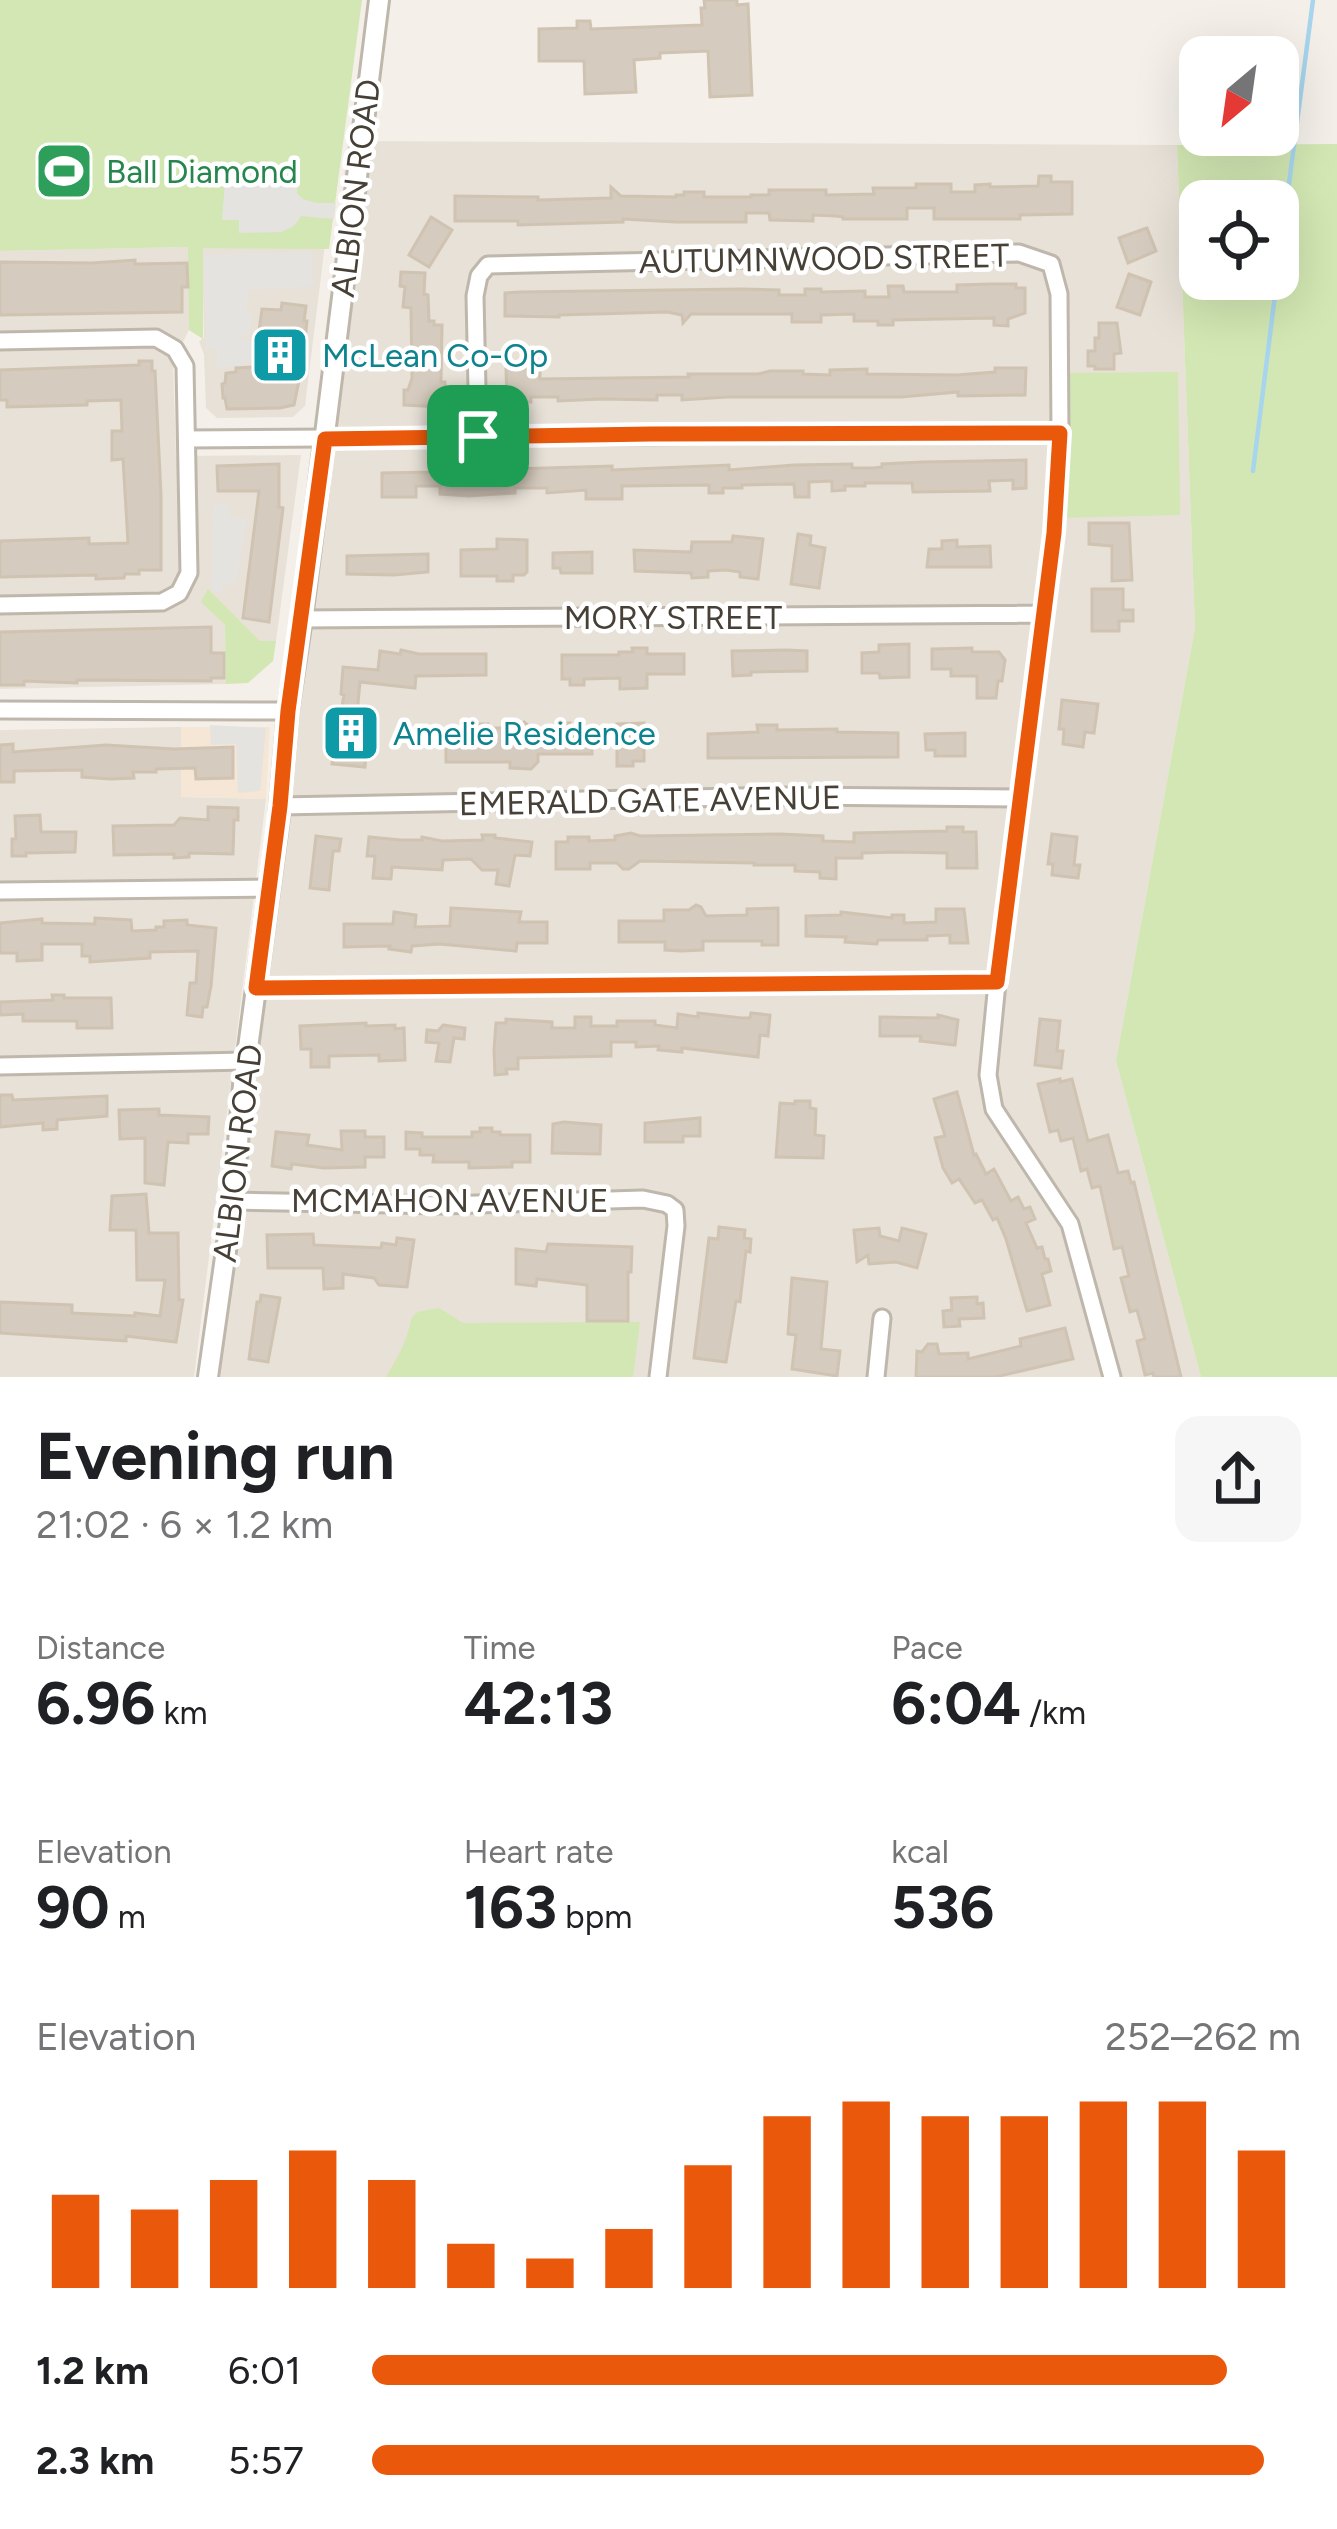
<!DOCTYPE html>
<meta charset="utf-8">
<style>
body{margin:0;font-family:Figtree,sans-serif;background:#f6f6f6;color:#202124;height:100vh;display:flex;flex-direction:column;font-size:45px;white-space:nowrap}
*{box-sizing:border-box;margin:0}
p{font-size:39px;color:#757577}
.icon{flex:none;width:66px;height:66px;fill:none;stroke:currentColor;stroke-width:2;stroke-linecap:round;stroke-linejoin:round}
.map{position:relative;height:1377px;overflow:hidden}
.side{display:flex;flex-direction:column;background:#fff;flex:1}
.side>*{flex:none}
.needle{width:78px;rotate:209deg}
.fabs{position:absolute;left:1179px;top:36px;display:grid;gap:24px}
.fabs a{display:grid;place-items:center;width:120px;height:120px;border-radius:24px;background:#fff;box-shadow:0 12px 48px #0002;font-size:60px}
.pin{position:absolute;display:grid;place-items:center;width:102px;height:102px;color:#fff;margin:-51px;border-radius:24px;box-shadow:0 6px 18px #0006}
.round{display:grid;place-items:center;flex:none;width:126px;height:126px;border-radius:24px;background:#f6f6f6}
.headline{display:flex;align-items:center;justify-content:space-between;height:204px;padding:0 36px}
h1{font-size:66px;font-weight:700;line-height:90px}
.figures{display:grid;grid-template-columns:repeat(3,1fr);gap:18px;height:204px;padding:12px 36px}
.figures div{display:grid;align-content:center}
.figures b{font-size:60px;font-weight:700}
.figures small{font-size:33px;font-weight:400}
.figures p{font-size:33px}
.chart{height:336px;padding:24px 36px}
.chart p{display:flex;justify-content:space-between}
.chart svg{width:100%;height:216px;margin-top:12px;stroke:#ea580c;stroke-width:6}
ul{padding:0 36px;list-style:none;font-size:39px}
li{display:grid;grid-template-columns:192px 144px 1fr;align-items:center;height:90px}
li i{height:30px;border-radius:15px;background:#ea580c}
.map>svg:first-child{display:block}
</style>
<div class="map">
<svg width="1337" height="1377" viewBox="0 0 1337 1377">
<rect width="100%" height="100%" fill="#f4f0e9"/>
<path fill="#e7e1d7" d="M348,141L1177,145L1195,628L1116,1061L1201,1377H211Z
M325,244L305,406L293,417L217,418L206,408L204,355L199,341L204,338L202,246Z
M189,247V330L173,362L176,456L301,455L276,641H260L208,590L202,602L225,625L226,684L0,689V251Z
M181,727V797L266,799L194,1377H0V730Z"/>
<path fill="#f5e6d5" d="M181,727H270L266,799L181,797Z"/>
<path fill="#d2e7b3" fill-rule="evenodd" d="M0,0H362L329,249L203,248V339L189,330L188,247L0,251Z
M1337,144V1377H1201L1116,1061L1195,628L1177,145ZM1200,201H1278V279H1200Z
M1178,372L1180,515L1057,518L1061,373Z
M208,589L260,641H276L273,661L248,683L226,684L225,625L201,602Z
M439,1308L463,1323L640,1322L633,1377H386C393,1365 401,1352 406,1338C415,1312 407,1313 439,1308Z"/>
<path fill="#e5e3e0" d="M226,168H298L297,193L303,199L316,203H336L334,219L301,216L294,226L281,232L239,233V220H222Z
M312,252L313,286L248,290L247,311L252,312L249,335H238L251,342L253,353L250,362L242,366L217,367V348L206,350L204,255Z
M229,503V517L247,519L236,583H223V592H212L213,504Z
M210,725L266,728L260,791L238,793L236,744L211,745Z"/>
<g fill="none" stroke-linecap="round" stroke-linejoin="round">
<path stroke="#a7d5ee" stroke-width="4.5" d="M1278,268L1313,0
M1253,471L1277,279"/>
</g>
<path fill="#d5cbbe" stroke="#d0c3b2" stroke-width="3" d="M704,0H737V5L748,4L752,95L710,97L708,51L660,53V58L634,60L636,92L585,94L584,61H539V29L577,28V21H590L591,29L702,25L701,8H705Z
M1039,176H1051V182H1072V214L1020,215V219H934V208H907V219H843V217L836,216L813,215V221L770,220L769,213H746V222H676L623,219V222L518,225V221H455V196L538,197V200L611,198V187L621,196L676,197V195H684V192H704V197H751V195H769V190H826V195L874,194L873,188H916V184H951V192H975V185L990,184V187L1038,186Z
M431,217L452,230L429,267L409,255Z
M1147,228L1156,251L1128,263L1119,238Z
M135,260V264L187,263L188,287H182V312L0,315V262L92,263Z
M401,272L425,273L424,294L428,295L429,321H434V325H442L441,382H445V394H441V407L404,405V390H408L412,378L411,308L403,307L405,287L400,286Z
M1129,274L1151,282L1140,315L1117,307Z
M992,284H1016V288H1025V313L1008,319V326L994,325V318L893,320V325H878V321H854V314L821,315V322H792V314H691L683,323L682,315L667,312L559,315V317L505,316V293L520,292L741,289L779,290V295H805V289H821V292L865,291V297H889L888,286H903L904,292H957V285Z
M282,303L306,306L304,321H307L302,366L294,405L280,408L227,409L225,398H223L222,384L225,383L226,373L236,372V368L254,367L262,309L281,310Z
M1099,323H1117L1121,353L1114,354V369H1095V366H1088V351H1095V338H1099Z
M139,361H152V371H155L161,495V570H139V574H125L124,578L96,579V575L0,577V541L89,538V544L128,543L123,459L112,460V431H122L121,400L87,401V405L7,407V400H0V370L139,365Z
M995,368H1026L1025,395L958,396V392L901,397H727L682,400V395H657V400L602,399L558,401V397H531V402H507L506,369H540V379L689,377L688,374H758L770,371H803V374L830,375V370L867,369V374L957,375L995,372Z
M1026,460V488L1013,489V480L989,481L990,491L913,492L912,483H865V486H845V490L832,491V481L809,482V497H795L794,484L742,485V488H723V493H709V485L622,486V499H586V490L547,493V488H515V493L469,496L440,494V486H416V497H382V473L433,472V470L484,469V473H507L514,469L546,468L612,466V470L729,465V470L794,465L852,464V468H874L882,467V464L923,462Z
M279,464V507L283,508L269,622L243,618L259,491H218L217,466Z
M1089,523H1129L1132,580L1112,581V546L1089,544Z
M798,534L811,536L810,545L825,548L819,588L791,584Z
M733,536L763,539L758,579L740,577V572L726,570L708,571V577L692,578L691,573L635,571L634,550L691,552L692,542H732Z
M497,539L527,540V572L524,575H513V581H497V576H461V550L497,549Z
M957,540V547L990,546L991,567H927L929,549H942V541Z
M592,552V573H561L560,568H553V553Z
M428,554V572L394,575L347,574V556Z
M1092,589H1123V610H1133V621H1119V631H1092Z
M211,627V653H224V678H211V681L77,680V683L24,681V685H0V632Z
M909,644V677L880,678L879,673H862V653L879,652V645Z
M632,648H647V654H684V674H647V688L620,689V678L584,679V685H570V679H562V655H619V652H633Z
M972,648V652H999L1005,660L1002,681H998L996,698H977V676H951V669H932V649Z
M401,650L419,654H486V675L416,676L415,688L360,682L357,714L368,715L363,755H366L365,767L332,764L344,695L341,694L343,667L378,670L380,651L400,654Z
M787,650L807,651V671L751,672V675L733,676L732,651Z
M1062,700L1098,704L1094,733L1085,732L1083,747L1063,744L1064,729H1059Z
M524,722L535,731H557V723H570V732H592V754H538V762L531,769L510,768V762H446V743H471V724H488V728H502V744Z
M644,723V761H633V766H617V724Z
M757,725H777V730L837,729V732L898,733V757L708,758V734L758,732Z
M965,733V756H935V750H926L925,734Z
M13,744V752L106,745L174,749L233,747V778L196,779L195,768L156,769V772H133L134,778L111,779L82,777V770L14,771V782H0V745Z
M208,807L238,808V820H234L233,854L189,853V857L174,858V854L114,855L113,826L174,825L180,818L208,820Z
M40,815L41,832H76L75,852L26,853V856H12V839H16L15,816Z
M947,827H963V832H976L977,868H947V853L897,852L862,853V858H836V879L820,878V872L795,871V865H754V863L640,861L629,869H623L617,863H590V869H556V842H568V837H589V841L615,840V836L631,833L640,836L780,834L823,836V841L854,842V833L947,831Z
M1052,834L1077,837L1074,865H1080L1078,878L1052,875L1053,864H1048Z
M482,835H495V838L532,842L530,856L515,855L509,886L496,884L498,870H482L471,859L443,860L442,870L392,867L391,879L373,878L375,856H367L369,837L400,840H422V837L442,841L483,840Z
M316,836L341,839L339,851H333L329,890L310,888Z
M696,905L701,907L706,916L747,915V909L778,908V945H762V941H703V950L681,951L665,950V942H619V921H664V910H689Z
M451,908L521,912L519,922H547V943H517L516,951L440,944L412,946L411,952L389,949L390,946L344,947V924H393L394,912L416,915L415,927L450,926Z
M936,909H964L968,943H950V935L927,936V940H878L877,944L845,942L846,937L806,936V916L841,915V912L892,918V915H904V923L936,922Z
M95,918L131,920L132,931L156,930V927H164V921L187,920V925L216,928L211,986L207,1007H203L202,1017L187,1015L190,983H196L198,951L150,952V958L90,962V956H82V944H42V960L17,961V953H0V923L42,919V923L95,924Z
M52,995H64V998H111L112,1028H77V1021H23V1014L0,1015V1002L53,1000Z
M698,1013L742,1018H750L751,1013L770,1015L768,1036L760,1035L758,1057L682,1048V1052L658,1050L659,1046L636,1047V1042H611V1056L518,1058V1069H506L507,1074L495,1075L494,1050L496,1023H506V1019L552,1022V1028H575V1017H591V1026H617V1021H655V1025L677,1028L678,1014L698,1017Z
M938,1015L958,1020L955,1045L920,1041L921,1036H880V1017L938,1018Z
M1040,1019L1060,1021L1057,1051H1063L1061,1068L1035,1065Z
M366,1023V1026L395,1025V1029L404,1028L405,1060L379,1061V1055L329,1056V1067H311V1049H301L300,1026Z
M443,1025L465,1028L464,1039L454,1038L450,1062L436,1061L439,1043L426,1042L427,1030L438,1031Z
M1060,1079V1082L1072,1079L1088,1141L1108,1135L1118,1173L1128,1171L1131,1183L1134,1182L1181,1377H1154L1153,1373L1145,1375L1137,1341L1145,1339L1137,1310L1130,1312L1121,1278L1129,1276L1122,1247L1114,1249L1100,1186L1092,1188L1087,1169L1081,1171L1073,1138L1061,1141L1058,1130L1050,1132L1038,1084Z
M957,1092L974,1155L976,1154L986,1174L994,1169L1011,1201L1018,1197L1024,1209L1030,1207L1035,1219L1026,1223L1037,1248L1042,1247L1045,1259H1048L1051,1271L1042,1274L1050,1305L1027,1311L1006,1239L997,1218L993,1220L982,1200L975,1203L959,1179L952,1183L943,1168L935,1138L945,1136L934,1099Z
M0,1095H12L13,1100L107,1096V1116L57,1120V1129L43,1130V1123L0,1127Z
M795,1101H810V1108L816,1109L815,1135L824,1136L823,1158L776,1157L780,1103L795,1104Z
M159,1109V1115L209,1117L208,1134H188V1143L168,1142L164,1185L145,1183V1138L120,1139L119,1110Z
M700,1118V1136H683V1142H645V1123Z
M564,1122L601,1125L600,1154L552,1153L553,1124Z
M480,1128H492V1132H500V1135H530V1162H512V1167L469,1168V1162H433L434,1155H420V1149H406V1132L422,1133V1137H472V1132H480Z
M341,1131H365V1137H384V1157H365V1167L324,1168L292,1164L291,1169L272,1166L276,1132L309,1135L307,1145L342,1150Z
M146,1194L149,1233H178L179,1300H183L176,1342L126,1336V1341L0,1333V1302L72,1305V1313L135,1316V1313L160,1316L165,1280H137L136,1230H110L112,1196Z
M719,1227L745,1230L744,1238L751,1239L750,1252L746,1251L740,1302L736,1301L726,1362L694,1358L709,1238L718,1239Z
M879,1228L880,1236L899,1241L902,1228L926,1234L917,1268L896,1262L869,1264L868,1255L857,1262L854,1230Z
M313,1234L314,1245L381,1248L382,1243L396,1245L397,1238L414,1240L407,1287L379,1285L374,1278L343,1274V1288L324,1289L323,1268H268L267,1235Z
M548,1244L632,1247L631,1272H628V1321H587V1285L537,1279L536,1286L516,1284V1249L546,1252Z
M792,1278L827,1282L821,1349L840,1351L837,1376L792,1369L796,1335L788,1334Z
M261,1295L280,1298L268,1362L249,1359L257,1302H260Z
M977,1297V1304L983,1303L984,1318L959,1319L960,1326L944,1327L943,1311L952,1310L951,1298Z
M1065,1328L1073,1359L995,1377H916L917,1351L922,1352L928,1344H937L939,1354L968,1353V1359L1021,1346L1020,1339Z"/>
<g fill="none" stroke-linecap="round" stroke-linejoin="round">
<g stroke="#bfb7ab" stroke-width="21">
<path id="minor" d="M0,341L156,338L175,349L185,366L189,573L179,593L162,602L0,605
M478,436L475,296L479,276L488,265L1019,253L1051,264L1059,294L1060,433L1055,533L997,983L988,1075L994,1109L1070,1224L1112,1377
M187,439L1060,433
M302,619L1044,614
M0,710L288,711
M280,806L790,796L1019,798
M0,891L269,888
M257,988L997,983
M0,1066L247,1061
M233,1201L444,1205L643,1199L667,1204L675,1210L676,1226L658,1377
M876,1377L882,1318"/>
</g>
<g stroke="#bfb7ab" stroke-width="24">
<path id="tertiary" d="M208,1377L233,1201L243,1085L279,817L288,711L302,619L379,0"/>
</g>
<use href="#minor" stroke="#fff" stroke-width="15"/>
<use href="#tertiary" stroke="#fff" stroke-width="18"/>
</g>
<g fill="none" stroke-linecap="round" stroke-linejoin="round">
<g stroke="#fff" stroke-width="24">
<path id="route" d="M1060,433L1054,533L997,982L256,988L280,806L288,711L325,439L651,434Z"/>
</g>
<use href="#route" stroke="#ea580c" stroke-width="15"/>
</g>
<defs>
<g id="stadium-square" transform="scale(3)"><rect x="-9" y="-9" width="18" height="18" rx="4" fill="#2e9e5b" stroke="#fff"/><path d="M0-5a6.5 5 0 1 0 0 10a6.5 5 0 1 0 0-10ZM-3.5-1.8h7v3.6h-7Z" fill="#fff"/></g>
<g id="building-square" transform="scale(3)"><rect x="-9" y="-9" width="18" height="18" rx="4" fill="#0f9aa8" stroke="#fff"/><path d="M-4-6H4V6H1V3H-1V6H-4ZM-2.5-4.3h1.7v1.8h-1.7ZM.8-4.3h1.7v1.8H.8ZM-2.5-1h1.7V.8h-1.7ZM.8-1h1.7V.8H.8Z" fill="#fff"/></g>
</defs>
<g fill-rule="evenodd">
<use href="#stadium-square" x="64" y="171"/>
<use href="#building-square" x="280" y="355"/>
<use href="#building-square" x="351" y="733"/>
</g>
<g text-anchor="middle" stroke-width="9" stroke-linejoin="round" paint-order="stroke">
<g font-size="33" fill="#27864d" stroke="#fff" text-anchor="start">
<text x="106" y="183">Ball Diamond</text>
</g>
<g font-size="33" fill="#474037" stroke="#fff">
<text transform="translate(355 188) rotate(-83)" y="12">ALBION ROAD</text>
<text transform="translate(824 258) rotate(-1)" y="12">AUTUMNWOOD STREET</text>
<text x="673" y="629">MORY STREET</text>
<text transform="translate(650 800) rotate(-1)" y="12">EMERALD GATE AVENUE</text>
<text transform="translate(237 1153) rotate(-83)" y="12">ALBION ROAD</text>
<text x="450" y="1212">MCMAHON AVENUE</text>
</g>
<g font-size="33" fill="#0d838f" stroke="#fff" text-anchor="start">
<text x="322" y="367">McLean Co-Op</text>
<text x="393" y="745">Amelie Residence</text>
</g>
</g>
</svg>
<div class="fabs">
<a><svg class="needle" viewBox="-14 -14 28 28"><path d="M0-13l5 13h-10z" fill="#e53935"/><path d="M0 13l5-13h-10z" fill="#757577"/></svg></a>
<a><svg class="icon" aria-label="locate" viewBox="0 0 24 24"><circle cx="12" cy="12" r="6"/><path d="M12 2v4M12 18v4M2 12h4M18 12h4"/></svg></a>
</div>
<div class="pin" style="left:478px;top:436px;background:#1e9e55"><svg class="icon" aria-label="arrive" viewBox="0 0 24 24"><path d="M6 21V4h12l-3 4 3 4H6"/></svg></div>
</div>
<section class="side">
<div class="headline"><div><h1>Evening run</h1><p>21:02 · 6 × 1.2 km</p></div><a class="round"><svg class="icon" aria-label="share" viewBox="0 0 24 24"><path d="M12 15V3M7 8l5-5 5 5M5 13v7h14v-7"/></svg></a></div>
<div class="figures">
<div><p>Distance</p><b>6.96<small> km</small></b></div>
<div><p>Time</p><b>42:13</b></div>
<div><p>Pace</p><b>6:04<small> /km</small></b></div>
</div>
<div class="figures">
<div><p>Elevation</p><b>90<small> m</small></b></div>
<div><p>Heart rate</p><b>163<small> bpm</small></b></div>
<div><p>kcal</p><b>536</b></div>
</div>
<div class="chart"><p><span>Elevation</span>252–262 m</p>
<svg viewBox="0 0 160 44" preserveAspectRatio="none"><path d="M5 44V25M15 44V28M25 44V22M35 44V16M45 44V22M55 44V35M65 44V38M75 44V32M85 44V19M95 44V9M105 44V6M115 44V9M125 44V9M135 44V6M145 44V6M155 44V16"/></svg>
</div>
<ul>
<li><b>1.2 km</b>6:01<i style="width:92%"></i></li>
<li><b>2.3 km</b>5:57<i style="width:96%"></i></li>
</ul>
</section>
